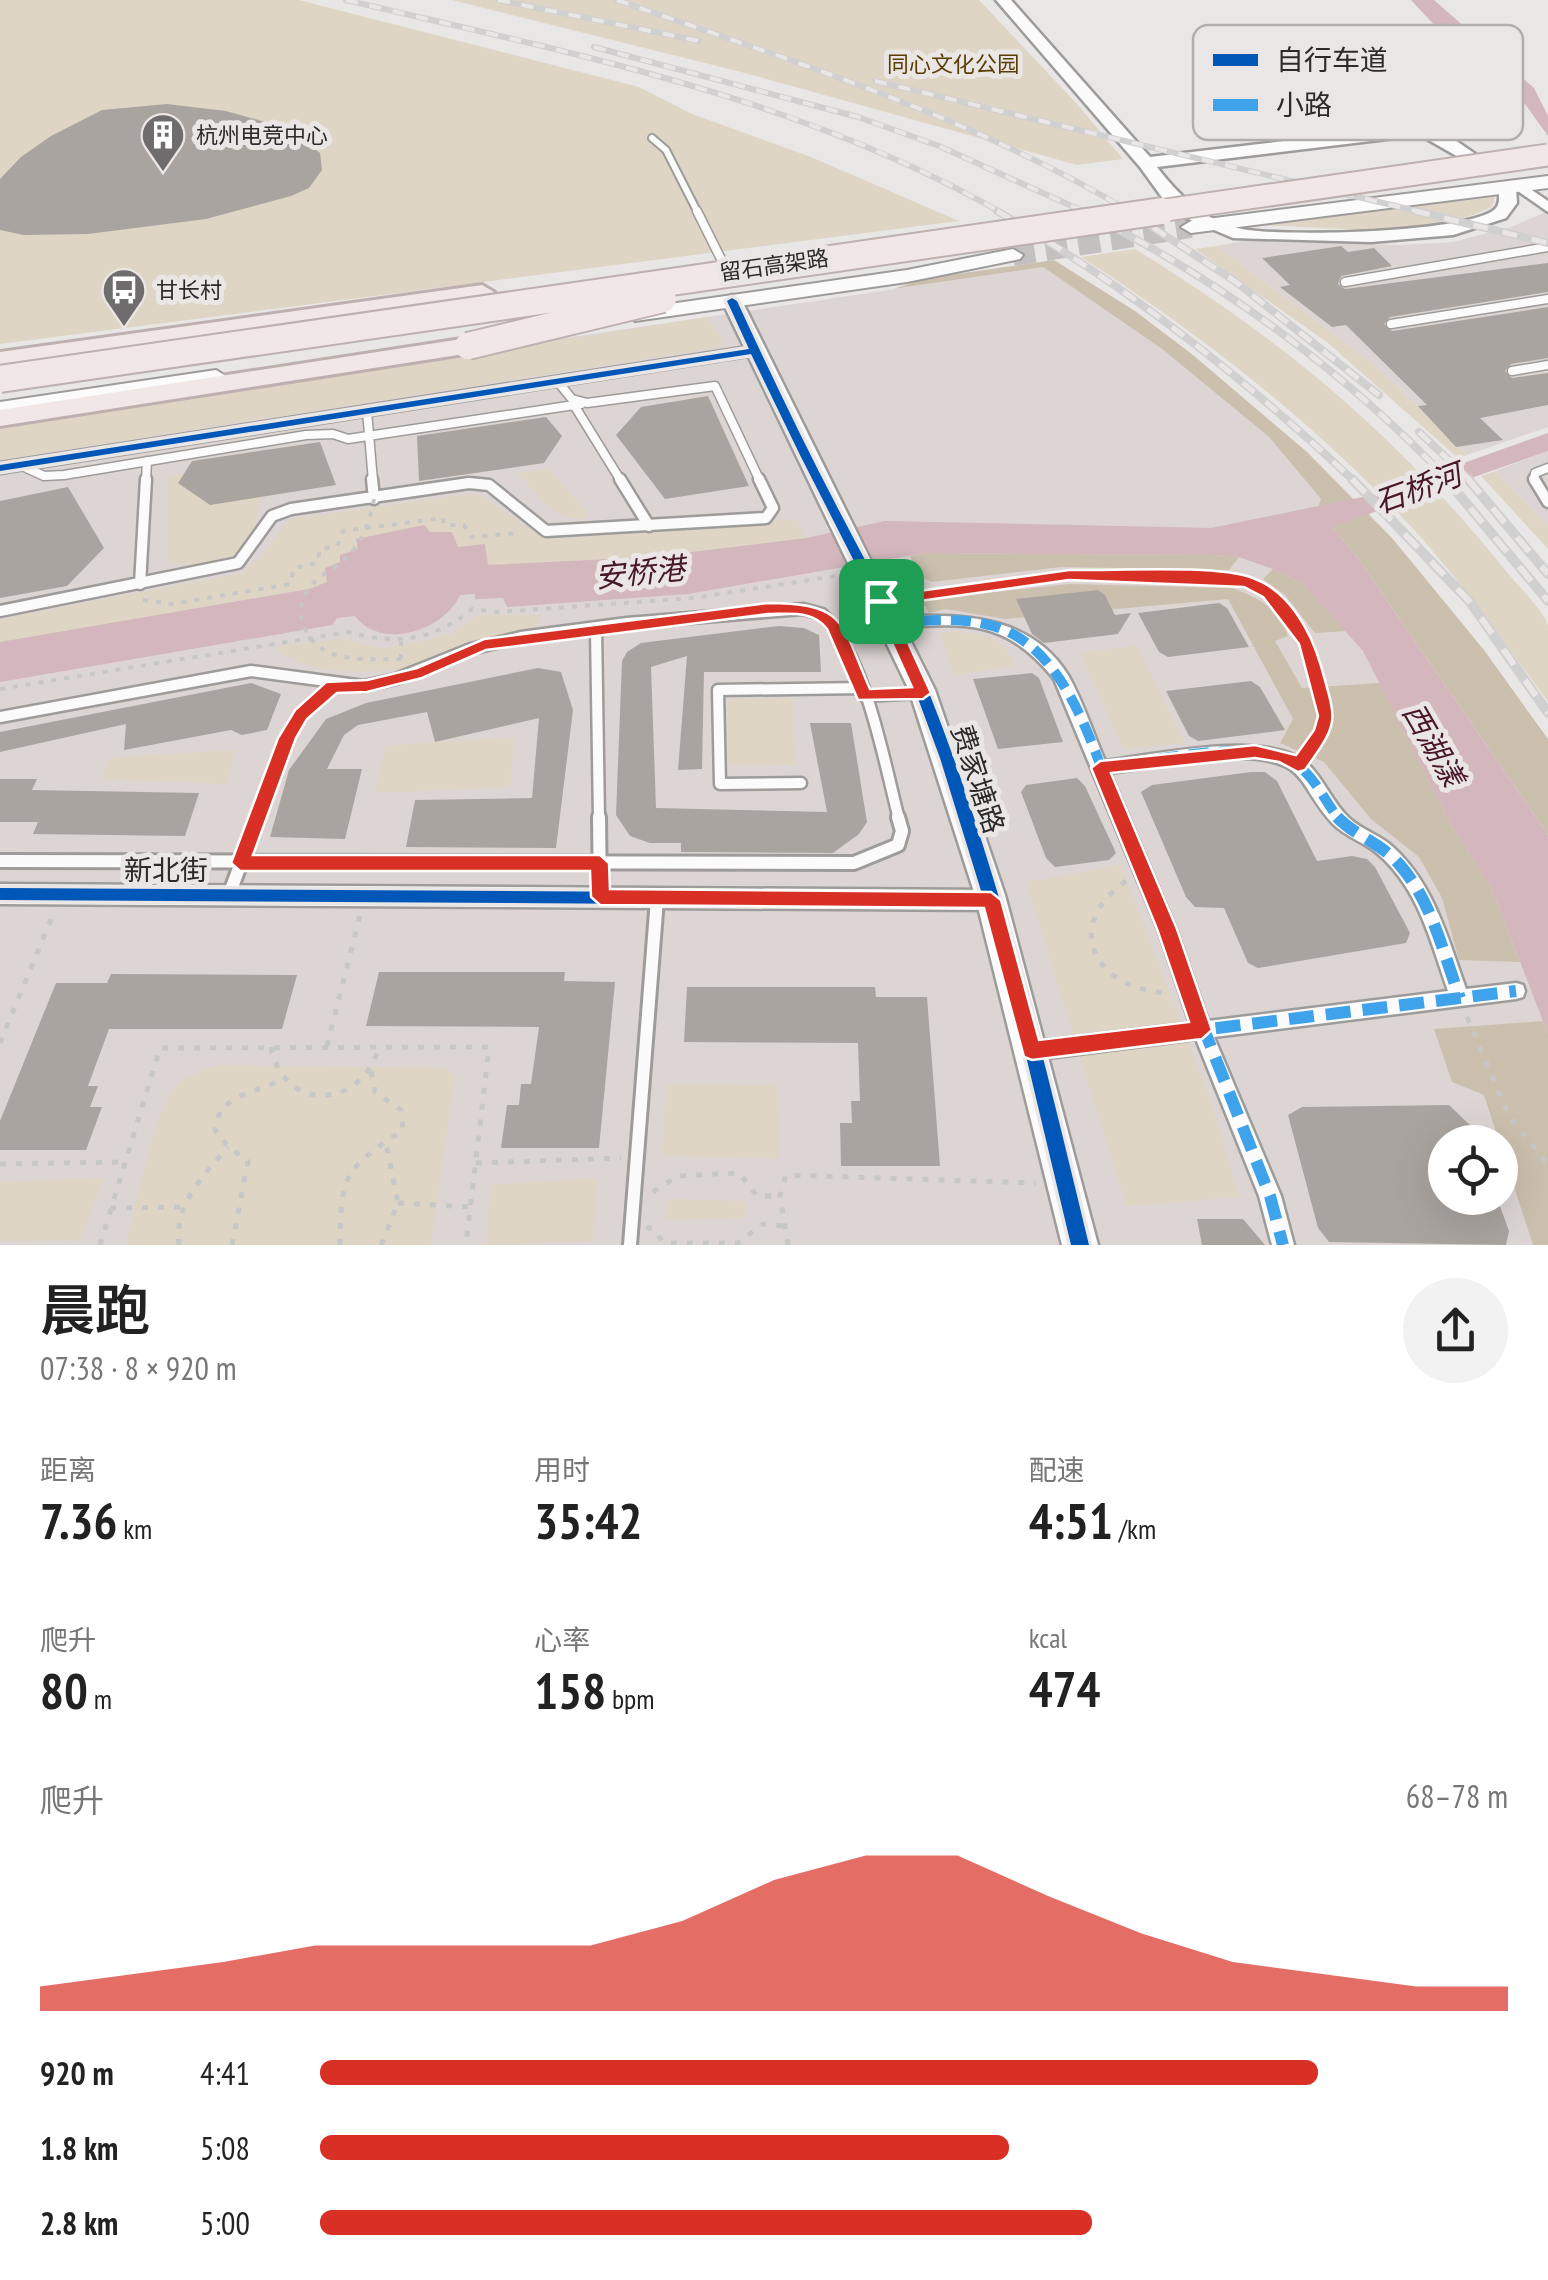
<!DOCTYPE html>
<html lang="zh">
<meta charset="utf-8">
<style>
body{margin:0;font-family:"PT Sans Narrow","Noto Sans SC",sans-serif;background:#f2f2f2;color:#222;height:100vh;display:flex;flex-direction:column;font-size:38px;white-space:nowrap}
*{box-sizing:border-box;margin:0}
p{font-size:32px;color:#767676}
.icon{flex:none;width:55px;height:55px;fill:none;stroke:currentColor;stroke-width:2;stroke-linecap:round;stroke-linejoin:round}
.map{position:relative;height:1245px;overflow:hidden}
.drawer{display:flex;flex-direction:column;background:#fff;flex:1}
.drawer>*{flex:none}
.buttons{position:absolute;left:1428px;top:1125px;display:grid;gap:20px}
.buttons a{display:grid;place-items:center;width:90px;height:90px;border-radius:50%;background:#fff;box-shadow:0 10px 40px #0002;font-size:50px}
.pin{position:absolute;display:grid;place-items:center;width:85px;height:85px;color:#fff;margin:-42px;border-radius:20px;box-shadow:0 5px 15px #0006}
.round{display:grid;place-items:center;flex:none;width:105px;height:105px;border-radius:52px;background:#f2f2f2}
.overview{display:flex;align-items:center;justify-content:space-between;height:170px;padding:0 40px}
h1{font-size:55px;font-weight:600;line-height:75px}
.metrics{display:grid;grid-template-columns:repeat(3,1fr);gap:15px;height:170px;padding:10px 40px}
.metrics div{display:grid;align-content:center}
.metrics b{font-size:50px;font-weight:600}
.metrics small{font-size:28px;font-weight:400}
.metrics p{font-size:28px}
.chart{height:280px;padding:20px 40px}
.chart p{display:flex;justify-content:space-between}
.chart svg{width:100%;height:180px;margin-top:10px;fill:#d93025;opacity:.7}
ul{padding:0 40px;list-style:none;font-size:32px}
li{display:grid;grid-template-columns:160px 120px 1fr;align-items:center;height:75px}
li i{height:25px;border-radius:12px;background:#d93025}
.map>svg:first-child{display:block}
</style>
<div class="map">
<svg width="1548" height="1245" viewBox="0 0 1548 1245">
<rect width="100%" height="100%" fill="#e9e7e6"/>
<path fill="#ddd5d3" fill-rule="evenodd" d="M1548,211V427L1467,455L1371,362L1217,246L1248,240L1401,245L1453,242L1511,227Z
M1043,267L1162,349L1269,437L1321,499L1317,509L1548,905V1245H0V422ZM1445,1142H1500V1198H1445Z
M1548,451V526L1495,471Z"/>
<path fill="#dfd5c4" d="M0,0H299L639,87L692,114L811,157L959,221L0,344Z
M452,0H979L1078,105L1123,159L1077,165L741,72Z
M1495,197L1492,207C1422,240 1333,227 1257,225Z
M1217,246L1371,362L1467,455L1458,458L1328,343L1195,249Z
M1135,249C1283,340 1392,431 1502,566C1512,580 1545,611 1548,626C1548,649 1548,679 1548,702C1506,644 1465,587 1417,533C1319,426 1202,335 1081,257Z
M706,317L722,339L720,347L0,460V429Z
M267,462C267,482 255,540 239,553C223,566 186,567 168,561L167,476Z
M550,469L590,517C555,526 540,497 518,473Z
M1495,471L1548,526V549L1481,476Z
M476,493L546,540L796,519L806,538L485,582L457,547L356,540L358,549L328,582L312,589L0,643V619L242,573L262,556L289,519Z
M477,615H542L536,631C513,634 488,635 466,643C449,649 434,663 417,667C382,674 297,677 275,646L340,639L383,649L453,634Z
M940,632C975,633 1001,630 1015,666L954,675Z
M1137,645L1185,743L1123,749L1080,653Z
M792,698L796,765L728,764V699Z
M514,737L510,787L375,793L385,746Z
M235,750L227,784L100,779L110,758Z
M1121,865L1211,1102L1239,1197L1126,1206L1026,882Z
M216,1065L444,1068L455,1076L431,1245H126C135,1209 154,1103 180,1081C189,1074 205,1070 216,1065Z
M666,1084L778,1085L780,1159L662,1155Z
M103,1178L81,1240L0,1241V1182Z
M598,1178L593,1241L486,1245L490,1185Z
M667,1199L746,1201V1218L665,1220Z"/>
<path fill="#cbc0ae" d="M1054,260L1135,311L1193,355L1307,452L1392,538L1484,650L1548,739V835L1357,557L1317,509L1321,499L1269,437L1162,349L1043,267L893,289L928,278Z
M925,553L1213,555L1239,557L1229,570L1061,567L932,582L918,575L910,556Z
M1273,569L1303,584L1347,631L1315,633L1285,595L1263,579Z
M1069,584L1232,588C1259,598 1279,608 1288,636L1275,641L1302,688L1380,683L1453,828L1492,889L1520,962L1459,960L1442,898L1419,857L1371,819L1324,762L1280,743L1293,719L1228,599L1005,619L946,609L929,613L922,600Z
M1543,1021L1548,1034V1245H1533L1484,1095L1452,1082L1434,1029Z"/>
<path fill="#d3b7bd" d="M1411,0H1434L1534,88L1548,116V136L1507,79L1451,43Z
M1548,433V451L1332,527L1357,557L1548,835V1034L1492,889L1453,828L1363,651L1303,584L1273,569L1239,557L1213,555L925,553L688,594L507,607L503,598L475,599V594L460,595C444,631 381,651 355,616L337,618L332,625L0,682V642L309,589L327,582L325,568L340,562V555L358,549L356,539L424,525L430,532H452L458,547L485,544L488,565L651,557L806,538L885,521L1211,528L1377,494Z"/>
<path fill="#aaa4a0" d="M167,104L226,111L276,125L298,135L320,153L322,170L309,188L291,196L206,219L88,234L24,235L0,230V179L21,157L51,136L102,110Z
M1341,246L1348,252L1374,248L1392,266L1341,276L1338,284L1345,289L1548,263V292L1390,317L1384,324L1392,331L1548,307V358L1511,364L1505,371L1512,378L1548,373V405L1480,418L1503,440L1456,447L1418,406L1427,405L1346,325L1332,327L1280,287L1290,285L1262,258Z
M708,396L749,486L665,499L616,435L641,407Z
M546,417L562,436L544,463L419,481L417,436Z
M320,442L336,485L210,505L178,483L192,461Z
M68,487L104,548L67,586L0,598V501Z
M1098,590L1105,595L1115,615L1131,613L1118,634L1044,643L1032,634L1016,599Z
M1219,603L1227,608L1249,647L1168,657L1159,652L1138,613Z
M779,626L804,628L819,635L821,672H704L702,769L678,770L687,656L651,667L656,808L827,812L810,723H851L867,822L859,834L833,853L681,852V843H650L630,836L616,815L622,661L627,652L641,643Z
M538,668L561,672L573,710L556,848L406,847L415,800L532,798L539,718L435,742L427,712L358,725L344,735L327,769H362L345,839L270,837L289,770L326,719L366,703Z
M1032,673L1039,678L1063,742L998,749L973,679Z
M1251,681L1260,687L1285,730L1198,741L1189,736L1166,691Z
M251,683L281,694L267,730L242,735L231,730L124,750L126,724L0,752V732Z
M1251,772H1265L1277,781L1317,861L1352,856L1367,859L1375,867L1410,933L1406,943L1258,968L1248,963L1224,908L1195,907L1186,897L1141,792L1152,785Z
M1077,778L1085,786L1116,853L1109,860L1055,867L1046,858L1021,792L1026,785Z
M0,779H37L32,790L199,793L185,836L33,834L38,822H0Z
M379,972H565L564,981L615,982L599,1148H501L507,1105H519L521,1084H531L539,1027L366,1026Z
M111,974L297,975L282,1029H109L88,1086H98L90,1107H102L86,1150H0V1121L56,983H107Z
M687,987H875L876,997H927L940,1166H841L840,1123H852L851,1101H860L858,1043L684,1042Z
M1449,1105L1471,1126L1477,1142H1445V1198H1497L1509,1231L1506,1245L1329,1242L1318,1228L1288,1115L1302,1107Z
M1197,1219H1243L1265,1245H1202Z"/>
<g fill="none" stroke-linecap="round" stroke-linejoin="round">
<path stroke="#c3c1c0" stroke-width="22" stroke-dasharray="22 11" stroke-linecap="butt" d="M1013,255L1191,227"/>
<g stroke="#9d9c9b" stroke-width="10">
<path id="service-far3" d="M652,138L666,150L698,213"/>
</g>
<g stroke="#9d9c9b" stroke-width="11">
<path id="service-far2" d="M697,211L723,263
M1345,282L1548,247
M1391,324L1548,299
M1512,371L1548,365
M558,382L572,399L587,403L715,386L760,481
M574,405L621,481
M367,411L373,481
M20,465L44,476L64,475L306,435L333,434L348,439L581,404
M146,481L147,461
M1534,481L1535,473L1548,468"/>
</g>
<g stroke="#9d9c9b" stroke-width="15">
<path id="service-far1" d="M372,479L374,499
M620,479L649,526
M1534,479L1548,502
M140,584L146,479
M0,611L238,563L272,516L291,509L469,483L489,485L546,531L766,518L773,508L759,479
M596,629L599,819
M864,696L922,693
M0,717L251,671L364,686L396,679L471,649L521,637L627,623L803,609L822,614C867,660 883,758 899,819
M801,783L720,784L718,690L862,688
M257,819L287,738L301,714L333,687"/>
</g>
<g stroke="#9d9c9b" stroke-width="18">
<path id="service" d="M599,817L600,897
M0,861L854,863L898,845L902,831L898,817
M229,895L258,817
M630,1245L657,899"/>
</g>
<g stroke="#9d9c9b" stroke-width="5">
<path id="pedestrian" d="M917,616C974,614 1035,621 1068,675C1083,701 1093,733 1105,761C1153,755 1268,729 1307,763C1324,779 1332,802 1349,818C1362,830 1380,835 1393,847C1434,884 1448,939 1466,989L1516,983L1523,985L1525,991L1523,997L1516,999L1214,1037L1281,1196L1294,1245H1272L1259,1196L1196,1039L1032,1060L1025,1057L1022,1051L1025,1045L1032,1042L1190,1023L1158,929L1054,679C1005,618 964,623 891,628L883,623L891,618ZM1246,758C1309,762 1297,785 1333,824C1346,837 1364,842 1378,854C1419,889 1431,943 1448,991L1208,1021L1176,929L1110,773L1194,761Z"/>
</g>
<g stroke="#9d9c9b" stroke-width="5">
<path id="minor" d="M1520,182L1548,201V212L1515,189L1513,186Z
M754,346L762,351L760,354L0,473V463Z
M0,884L991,890L999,893L1003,900L999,907L991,910L0,904Z"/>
</g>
<g stroke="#9d9c9b" stroke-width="5">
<path id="tertiary" d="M996,0H1011L1150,157L1420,125L1442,131L1481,158L1467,162L1420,135L1157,167C1179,196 1205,221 1242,229C1282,237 1464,233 1494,210C1501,204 1499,196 1498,188L1507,183L1516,188L1517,203L1506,218L1453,235L1371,242L1233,238L1186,218L1166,203L1140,167Z
M732,295L742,301L935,690L1005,895L1098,1245H1062L975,895L909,690L722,301Z"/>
</g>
<g stroke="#9d9c9b" stroke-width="4">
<path id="secondary" d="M1548,176V188L1191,233L1181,227L1191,221Z
M1013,249L1023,255L1020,259L907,282L635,321L624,315L635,309L907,270Z
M216,370L227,377L224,382L0,416V402Z"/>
</g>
<g stroke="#bfb0b0" stroke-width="6">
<path id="trunk" d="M482,285L494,292L491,297L0,368V352Z
M468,338L481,346L477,352L0,426V410Z"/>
</g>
<path stroke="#c7c7c7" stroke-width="4" stroke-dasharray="5 8" stroke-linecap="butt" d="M899,598L1069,575L1212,577L1248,582L1268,594L1296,625L1307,644L1326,717L1323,732L1307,753
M143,600L172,604L290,584L294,568L317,563L320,549L337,546L343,531L443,518L444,525H464L471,537L520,533
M401,641V661
M0,689L348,632C395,645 434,641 472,609L498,612L694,598L842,575"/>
<path stroke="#c7c7c7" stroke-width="5" stroke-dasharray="6 10" stroke-linecap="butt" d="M1126,881C1059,929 1098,991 1169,993
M1467,1017L1509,1116L1548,1164
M0,1043L52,917
M327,1046L360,915
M271,1047C284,1114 362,1109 379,1047
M476,1163L621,1158
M0,1164L120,1162
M653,1192L678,1176L739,1173L757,1196H780
M398,1203L471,1207
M110,1208L180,1207
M646,1228H652L664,1243H738L763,1224L783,1226
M100,1245L160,1048L489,1047L466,1245
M179,1245C174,1204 203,1176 228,1147
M232,1245L248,1161L228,1147L215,1130L221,1108L240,1096L280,1081
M340,1245C341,1173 344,1170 403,1130L401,1110L375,1092L371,1070
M381,1245L398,1203L386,1143
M788,1245L780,1196L786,1175L1036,1183"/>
<use href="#service-far3" stroke="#fcfbfb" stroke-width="6"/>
<use href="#service-far2" stroke="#fcfbfb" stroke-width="8"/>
<use href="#service-far1" stroke="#fcfbfb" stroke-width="10"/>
<use href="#service" stroke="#fcfbfb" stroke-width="12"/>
<use href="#pedestrian" fill="#fcfbfb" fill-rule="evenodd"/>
<use href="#minor" fill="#fcfbfb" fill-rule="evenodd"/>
<use href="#tertiary" fill="#fcfbfb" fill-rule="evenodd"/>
<use href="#secondary" fill="#fcfbfb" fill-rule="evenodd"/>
<use href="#trunk" fill="#f2e7e7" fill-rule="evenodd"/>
<g stroke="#d1d0d0" stroke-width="6">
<path id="rail-far2" d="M346,0C569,53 800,97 1002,213
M498,0L699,41
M617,0C791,61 974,117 1132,213
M594,47L858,117L939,146L1087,213
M875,81L1425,213"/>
</g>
<g stroke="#d1d0d0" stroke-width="8">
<path id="rail-far1" d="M997,211C1127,286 1245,378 1354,481
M1082,211C1216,277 1346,372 1449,481
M1128,211L1236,282L1379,395
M1415,211L1548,243
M1419,432L1471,481"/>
</g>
<g stroke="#d1d0d0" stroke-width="10">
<path id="rail" d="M1352,479L1470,602L1548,713
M1446,479L1548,601
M1468,479L1548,574"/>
</g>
<use href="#rail-far2" stroke="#eae6e5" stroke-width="4" stroke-dasharray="12" stroke-linecap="butt"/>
<use href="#rail-far1" stroke="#eae6e5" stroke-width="5" stroke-dasharray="15" stroke-linecap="butt"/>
<use href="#rail" stroke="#eae6e5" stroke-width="6" stroke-dasharray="19" stroke-linecap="butt"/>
<g stroke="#bfb0b0" stroke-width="25" stroke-linecap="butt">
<path id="trunk-bridge-far1" d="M1145,213L1548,155"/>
</g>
<g stroke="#bfb0b0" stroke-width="30" stroke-linecap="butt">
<path id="trunk-bridge" d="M468,346L663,299
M0,379L1162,211"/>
</g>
<path stroke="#c7c7c7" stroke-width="4" stroke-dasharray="5 8" stroke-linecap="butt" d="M374,499C369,526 360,549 337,565C326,573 315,579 308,590C300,602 298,615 304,627C320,665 367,659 401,659"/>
<use href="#trunk-bridge-far1" stroke="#f2e7e7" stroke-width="21"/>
<use href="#trunk-bridge" stroke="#f2e7e7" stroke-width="26"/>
<path stroke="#3ea3eb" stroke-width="10" stroke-dasharray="20 10" stroke-linecap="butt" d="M891,623C922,621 954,617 985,624C1068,641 1092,750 1121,819
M1100,768C1148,762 1257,735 1297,765C1316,778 1325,802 1339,819"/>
<path stroke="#3ea3eb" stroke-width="12" stroke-dasharray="25 12" stroke-linecap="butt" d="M1120,817L1270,1196L1283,1245
M1337,817C1355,836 1381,843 1399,864C1432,901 1443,953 1460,998
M1032,1051L1516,991"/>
<g stroke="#eae6e5" stroke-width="7">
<path id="cycleway" d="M732,298L737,301C771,375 806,448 844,520C873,576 905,631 928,690C999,869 1044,1058 1089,1245H1071L1021,1035L986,906L0,900V888L982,894L940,758L906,666L884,620L800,455L751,354L0,471V465L749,349L727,301Z"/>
</g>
<use href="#cycleway" fill="#0057b8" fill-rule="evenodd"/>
</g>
<path fill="#d93025" stroke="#fff" stroke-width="2.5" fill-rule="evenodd" d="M1069,570C1114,571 1215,564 1253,578C1289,591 1311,631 1321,666C1337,723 1340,721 1305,770L1298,772L1279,762L1255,758L1111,773L1177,929L1212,1030L1202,1039L1032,1060L1024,1057L984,908L600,905L591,897L590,871H240L231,863L278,738L295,710L326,682L367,680L417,668L484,639L768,603C848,603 841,624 870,689L912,687L873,601L876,597ZM1069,580L1244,587L1263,597L1299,644L1318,716L1314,730L1296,755L1255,745L1100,761L1091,768L1157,929L1189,1022L1039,1040L1001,900L991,892L610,889L609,863L600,855H253L296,738L307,719L337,693L367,692L422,678L486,650L768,614C790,614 813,610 827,629L858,700L923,699L931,693L891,605Z"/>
<defs>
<g id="building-pin" transform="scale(2.25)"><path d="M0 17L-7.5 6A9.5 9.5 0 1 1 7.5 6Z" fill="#6e6c6c" stroke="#eae6e5"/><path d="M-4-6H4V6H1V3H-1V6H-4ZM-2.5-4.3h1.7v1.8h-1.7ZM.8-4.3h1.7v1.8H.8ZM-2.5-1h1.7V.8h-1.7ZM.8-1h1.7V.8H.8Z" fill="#fff"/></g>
<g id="bus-pin" transform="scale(2.25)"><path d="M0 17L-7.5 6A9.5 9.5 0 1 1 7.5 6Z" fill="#6e6c6c" stroke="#eae6e5"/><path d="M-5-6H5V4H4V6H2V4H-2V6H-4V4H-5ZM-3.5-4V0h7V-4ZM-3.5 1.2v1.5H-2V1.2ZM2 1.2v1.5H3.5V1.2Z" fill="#fff"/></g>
</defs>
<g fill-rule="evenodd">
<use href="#building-pin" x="163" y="135"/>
<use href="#bus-pin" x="124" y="290"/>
</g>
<g text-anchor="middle" stroke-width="10" stroke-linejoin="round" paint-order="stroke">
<g font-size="22" fill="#583f00" stroke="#eae6e5">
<text x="953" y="72">同心文化公园</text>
</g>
<g font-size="22" fill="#2c2a2a" stroke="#eae6e5" text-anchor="start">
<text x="196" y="143">杭州电竞中心</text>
<text x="156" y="298">甘长村</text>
</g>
<g font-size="22" fill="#2c2a2a" stroke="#eae6e5">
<text transform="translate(774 265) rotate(-8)" y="8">留石高架路</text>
</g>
<g font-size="28" fill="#2c2a2a" stroke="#eae6e5">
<text transform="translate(978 779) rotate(72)" y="10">费家塘路</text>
<text x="166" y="880">新北街</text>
</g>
<g font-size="30" font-style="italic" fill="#49172a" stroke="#eae6e5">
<text transform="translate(1418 489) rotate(-20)" y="10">石桥河</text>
<text transform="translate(640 573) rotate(-6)" y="10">安桥港</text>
<text transform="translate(1433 745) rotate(60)" y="10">西湖漾</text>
</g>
</g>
<rect x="1193" y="25" width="330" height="115" rx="15" fill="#eae6e5" stroke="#b1aead" stroke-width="2.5"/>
<rect x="1213" y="54" width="45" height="12" fill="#0057b8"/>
<rect x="1213" y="99" width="45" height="12" fill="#3ea3eb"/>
<g font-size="28" fill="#2c2a2a">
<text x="1276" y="70">自行车道</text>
<text x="1276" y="115">小路</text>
</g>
</svg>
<div class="buttons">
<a><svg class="icon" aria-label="locate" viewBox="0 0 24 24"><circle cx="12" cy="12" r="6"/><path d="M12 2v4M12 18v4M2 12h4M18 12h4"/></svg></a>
</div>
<div class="pin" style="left:881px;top:601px;background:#1e9e55"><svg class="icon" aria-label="arrive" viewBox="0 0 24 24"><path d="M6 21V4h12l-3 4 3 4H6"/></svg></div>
</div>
<section class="drawer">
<div class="overview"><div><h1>晨跑</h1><p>07:38 · 8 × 920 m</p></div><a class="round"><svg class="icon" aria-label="share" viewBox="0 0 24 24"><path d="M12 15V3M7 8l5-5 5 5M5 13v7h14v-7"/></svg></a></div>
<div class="metrics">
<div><p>距离</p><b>7.36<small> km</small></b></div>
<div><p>用时</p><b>35:42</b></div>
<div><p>配速</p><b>4:51<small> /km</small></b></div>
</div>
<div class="metrics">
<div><p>爬升</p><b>80<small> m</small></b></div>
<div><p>心率</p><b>158<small> bpm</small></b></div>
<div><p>kcal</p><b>474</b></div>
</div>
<div class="chart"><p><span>爬升</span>68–78 m</p>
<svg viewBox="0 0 160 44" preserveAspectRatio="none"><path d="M0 44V38L10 35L20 32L30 28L40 28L50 28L60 28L70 22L80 12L90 6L100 6L110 16L120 25L130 32L140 35L150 38L160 38V44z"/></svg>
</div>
<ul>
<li><b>920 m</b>4:41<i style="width:84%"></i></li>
<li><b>1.8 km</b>5:08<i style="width:58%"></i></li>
<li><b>2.8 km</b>5:00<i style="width:65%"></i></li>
</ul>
</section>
